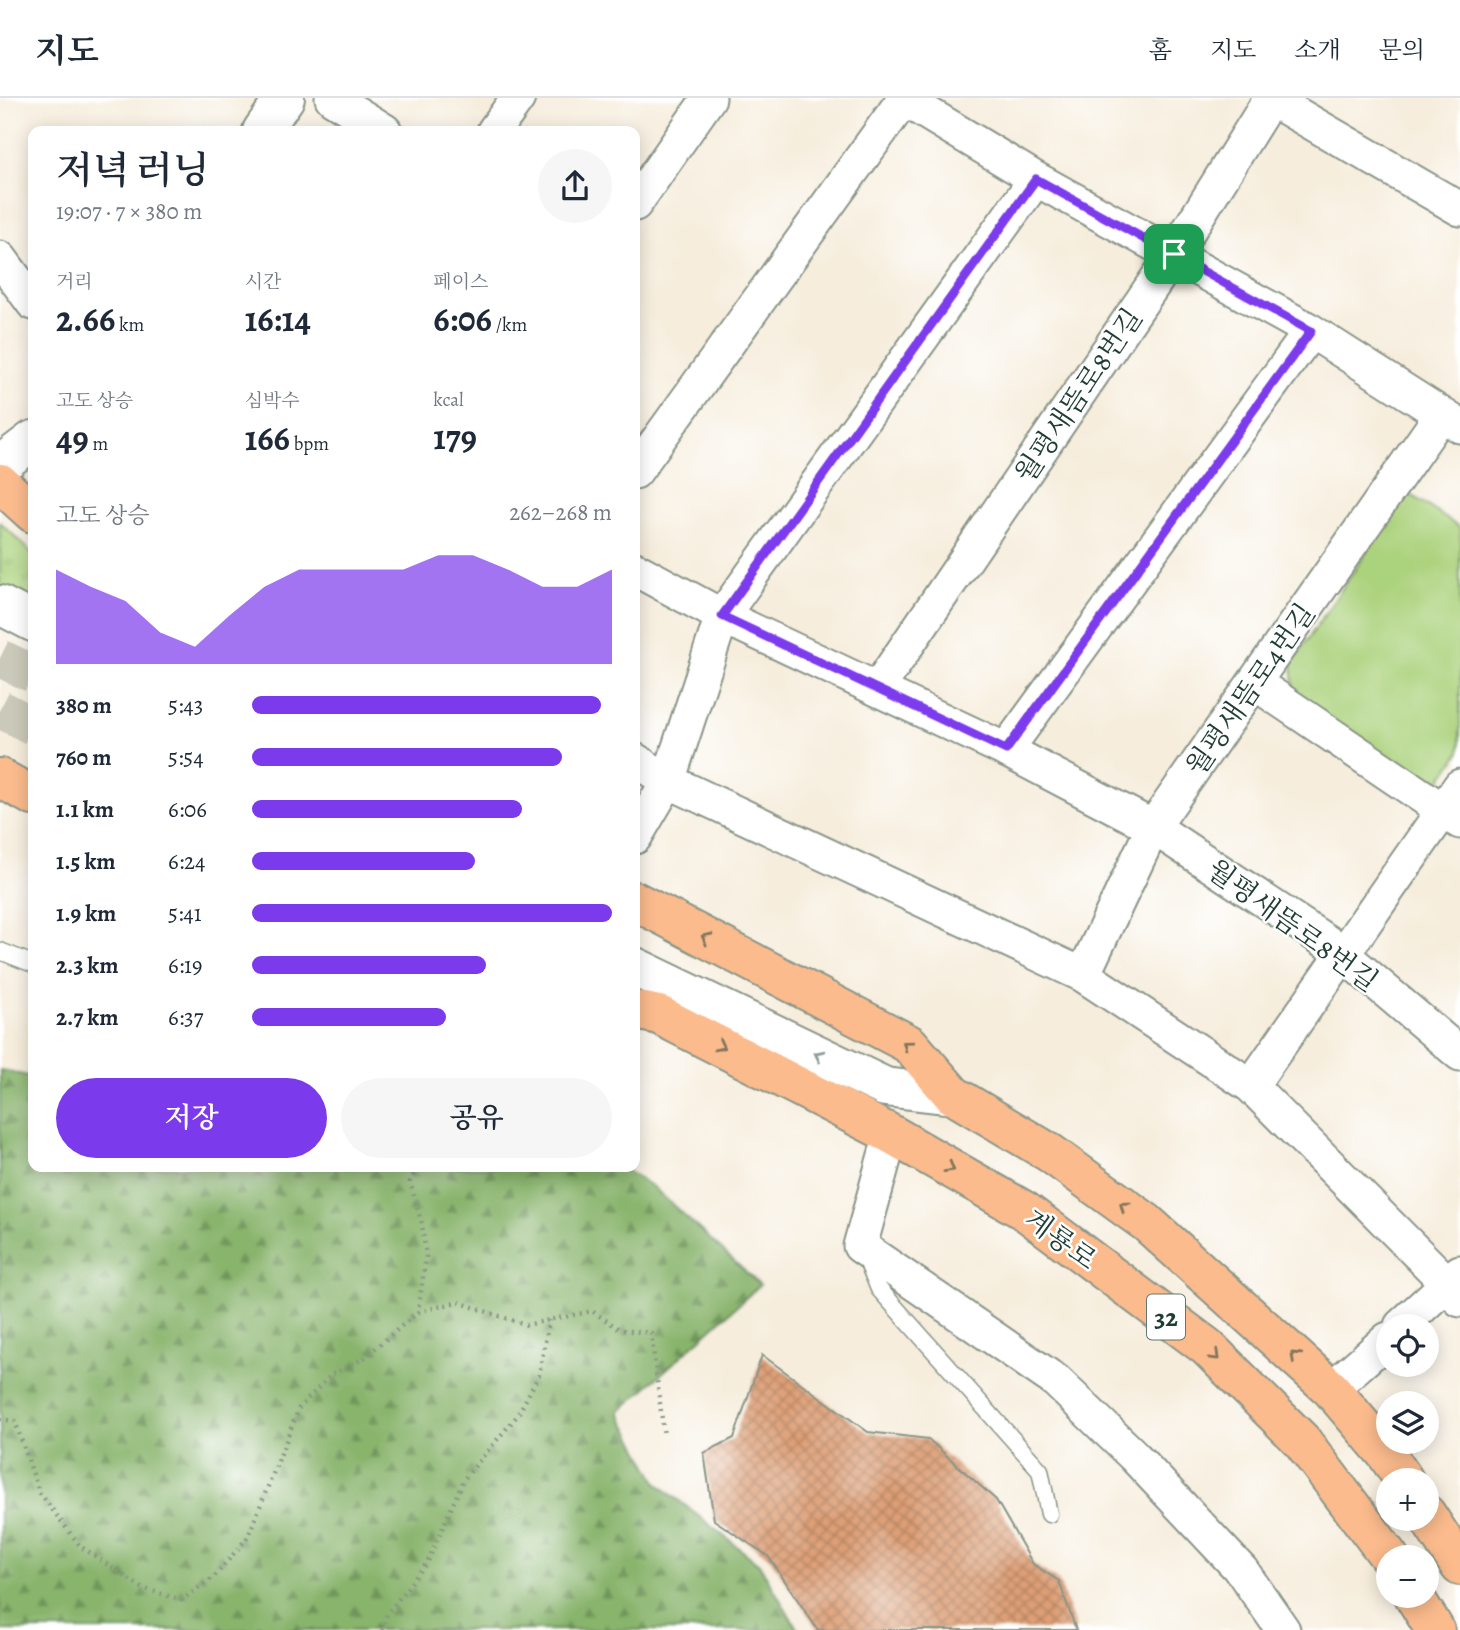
<!DOCTYPE html>
<html lang="ko">
<meta charset="utf-8">
<style>
body{margin:0;font-family:Alegreya,"Noto Serif KR",serif;background:#f6f6f7;color:#1f2937;height:100vh;display:flex;flex-direction:column;font-size:26px;white-space:nowrap}
*{box-sizing:border-box;margin:0}
p{font-size:23px;color:#747a83}
.icon{flex:none;width:38px;height:38px;fill:none;stroke:currentColor;stroke-width:2;stroke-linecap:round;stroke-linejoin:round}
.map{position:relative;flex:1;overflow:hidden}
.sheet{position:absolute;left:28px;top:28px;width:612px;height:1046px;display:flex;flex-direction:column;background:#fff;border-radius:14px;box-shadow:0 4px 18px #0003}
.sheet>*{flex:none}
.controls{position:absolute;left:1376px;top:1216px;display:grid;gap:14px}
.controls a{display:grid;place-items:center;width:63px;height:63px;border-radius:50%;background:#fff;box-shadow:0 4px 18px #0003;font-size:35px}
.pin{position:absolute;display:grid;place-items:center;width:60px;height:60px;color:#fff;margin:-30px;border-radius:14px;box-shadow:0 4px 10px #0006}
.round{display:grid;place-items:center;flex:none;width:74px;height:74px;border-radius:37px;background:#f6f6f7}
.summary{display:flex;align-items:center;justify-content:space-between;height:119px;padding:0 28px}
h1{font-size:38px;font-weight:600;line-height:52px}
.figures{display:grid;grid-template-columns:repeat(3,1fr);gap:10px;height:119px;padding:7px 28px}
.figures div{display:grid;align-content:center}
.figures b{font-size:35px;font-weight:600}
.figures small{font-size:19px;font-weight:400}
.figures p{font-size:19px}
.chart{height:196px;padding:14px 28px}
.chart p{display:flex;justify-content:space-between}
.chart svg{width:100%;height:126px;margin-top:7px;fill:#7c3aed;opacity:.7}
.cta{display:flex;gap:14px;margin-top:auto;padding:14px 28px}
.cta a{flex:1;height:80px;border-radius:42px;background:#7c3aed;color:#fff;font-size:28px;font-weight:600;line-height:80px;text-align:center}
.cta a+a{background:#f6f6f7;color:#1f2937}
ul{padding:0 28px;list-style:none;font-size:23px}
li{display:grid;grid-template-columns:112px 84px 1fr;align-items:center;height:52px}
li i{height:18px;border-radius:9px;background:#7c3aed}
header{display:flex;align-items:center;gap:42px;box-sizing:border-box;height:98px;padding:0 35px;background:#fff;border-bottom:2px solid #e0e1e3}
header strong{font-size:33px}
nav{display:flex;gap:38px;margin-inline-start:auto;font-size:24px}
.map>svg:first-child{display:block}
</style>
<header>
<strong>지도</strong>
<nav><a>홈</a><a>지도</a><a>소개</a><a>문의</a></nav>
</header>
<div class="map">
<svg width="1460" height="1532" viewBox="0 0 1460 1532">
<defs>
<pattern id="grass-tufts" width="24" height="20" patternUnits="userSpaceOnUse" patternTransform="scale(1.75)"><rect width="24" height="20" fill="#abd27c"/><path d="M3 7l-1-3M5 7V3M7 7l1-3M15 17l-1-3M17 17v-4M19 17l1-3" fill="none" stroke="#93b56c"/></pattern>
<pattern id="forest-firs" width="22" height="20" patternUnits="userSpaceOnUse" patternTransform="scale(1.75)"><rect width="22" height="20" fill="#88b46c"/><path d="M5 1l3.5 6h-7zM16 11l3.5 6h-7z" fill="#6f945a"/></pattern>
<pattern id="building-cross-hatch" width="8" height="8" patternUnits="userSpaceOnUse" patternTransform="scale(1.75)"><rect width="8" height="8" fill="#de9f76"/><path d="M0 0l8 8M0 8l8-8" fill="none" stroke="#b38362"/></pattern>
</defs>
<rect width="100%" height="100%" fill="#fff"/>
<filter id="ink" filterUnits="userSpaceOnUse"><feTurbulence type="fractalNoise" baseFrequency=".0143" numOctaves="2"/><feDisplacementMap in="SourceGraphic" scale="14" xChannelSelector="R" yChannelSelector="G"/><feConvolveMatrix kernelMatrix="1 2 1 2 8 2 1 2 1" color-interpolation-filters="sRGB"/></filter>
<filter id="wash" filterUnits="userSpaceOnUse"><feTurbulence type="fractalNoise" baseFrequency=".00686" numOctaves="4" result="noise"/><feDisplacementMap in="SourceGraphic" scale="28" xChannelSelector="R" yChannelSelector="G"/><feGaussianBlur stdDeviation="1.57" result="paint"/><feColorMatrix in="noise" values="0 0 0 0 0 0 0 0 0 0 0 0 0 0 0 0 0 1.4 0 .05"/><feComposite in="paint" operator="in"/></filter>
<g filter="url(#wash)">
<rect width="100%" height="100%" fill="#f6eddc"/>
<path fill="url(#grass-tufts)" stroke="#658858" stroke-width="2" d="M0,424L33,456V506L0,489Z"/>
<path fill="url(#forest-firs)" stroke="#547850" stroke-width="2" d="M0,972L33,979V1069H620L653,1089L760,1187L619,1314L658,1386L759,1466L798,1532H0Z"/>
<path fill="#abd27c" stroke="#658858" stroke-width="2" d="M1407,394L1460,430V654L1437,688L1429,690L1295,601L1292,565Z"/>
<g id="blocks">
<path fill="url(#building-cross-hatch)" d="M762,1257L868,1334L928,1341L996,1402L1033,1466L1059,1483L1076,1532H818L768,1458L714,1422L704,1355L734,1340Z"/>
</g>
</g>
<g filter="url(#ink)">
<use href="#blocks" fill-opacity="0" stroke="#8a9588" stroke-width="2"/>
<g fill="none" stroke-linecap="round" stroke-linejoin="round">
<path stroke="#cbcaba" stroke-width="38" stroke-dasharray="38 19" stroke-linecap="butt" d="M0,560L33,576
M0,611L33,628"/>
<g stroke="#8a9588" stroke-width="19">
<path id="service" d="M0,853L33,866
M865,1158L879,1191L1040,1372L1049,1416"/>
</g>
<g stroke="#8a9588" stroke-width="37">
<path id="minor" d="M332,0L385,33
M902,0L1036,81L1311,233L1460,328
M1269,0L1460,111
M494,33L518,0
M635,106L709,0
M0,160L33,205
M635,374L904,1
M635,471L722,518L1006,652L1153,729L1333,848L1460,956
M1255,585L1460,724
M878,590L1174,156L1271,0
M1006,652L1311,233
M635,662L668,683L1083,877L1251,988L1447,1185L1460,1202
M635,739L668,683L722,518L1036,81
M1083,877L1153,729L1441,317
M1251,988L1460,688
M891,1036L860,1148L1056,1283L1134,1358L1242,1473L1283,1532
M1401,1228L1460,1174
M1331,1291L1388,1241"/>
</g>
<g stroke="#8a9588" stroke-width="42">
<path id="tertiary" d="M262,33L285,0
M0,367L33,342
M0,507L33,524
M635,869L885,989L953,997"/>
</g>
<g stroke="#8a9588" stroke-width="42">
<path id="primary" d="M0,385L33,415
M0,680L33,698
M635,803L909,946L953,997L1050,1055L1147,1125L1331,1291L1387,1357L1404,1382
M635,912L659,917L891,1036L1025,1113L1207,1249L1302,1343L1390,1460
M1426,1416L1460,1468
M1414,1498L1435,1532"/>
</g>
<path stroke="#8a9588" stroke-width="4.5" stroke-dasharray="2 5" stroke-linecap="butt" d="M418,1214L458,1204L526,1227L592,1213L621,1232L651,1235L664,1337
M0,1321L15,1323L39,1394L80,1448L142,1490L182,1502L214,1479L248,1439L299,1310L331,1277L364,1260L418,1214L426,1158L422,1126L410,1084L417,1069
M382,1532L387,1516L428,1463L464,1381L517,1318L539,1277L549,1222"/>
<use href="#service" stroke="#fff" stroke-width="16"/>
<use href="#minor" stroke="#fff" stroke-width="33"/>
<use href="#tertiary" stroke="#fff" stroke-width="38"/>
<use href="#primary" stroke="#fbbb8d" stroke-width="38"/>
</g>
<defs><path id="oneway-chevron" d="M-2-3.5L2.5 0L-2 3.5" fill="none" stroke-width="1.6" stroke-linecap="round" stroke-linejoin="round" transform="scale(1.75)"/></defs>
<g stroke="#82765c">
<use href="#oneway-chevron" transform="translate(706 840) rotate(-152)"/>
<use href="#oneway-chevron" transform="translate(907 947) rotate(-143)"/>
<use href="#oneway-chevron" transform="translate(720 948) rotate(27)"/>
<use href="#oneway-chevron" transform="translate(950 1070) rotate(30)"/>
<use href="#oneway-chevron" transform="translate(1124 1108) rotate(-144)"/>
<use href="#oneway-chevron" transform="translate(1215 1258) rotate(44)"/>
<use href="#oneway-chevron" transform="translate(1295 1258) rotate(-137)"/>
</g>
<use stroke="#8f9e9a" href="#oneway-chevron" transform="translate(819 957) rotate(-154)"/>
</g>
<g fill="none" stroke-linecap="round" stroke-linejoin="round" filter="url(#ink)">
<g stroke="#fff" stroke-width="14">
<path id="route" d="M1036,81L1311,233L1006,652L722,518Z"/>
</g>
<use href="#route" stroke="#7c3aed" stroke-width="9"/>
</g>
<g text-anchor="middle" stroke-width="5" stroke-linejoin="round" paint-order="stroke">
<rect fill="#fff" stroke="#627771" stroke-width="2" x="1147" y="1196.5" width="38" height="45" rx="5"/>
<g font-size="26" font-weight="bold" fill="#1f3d34">
<text x="1166" y="1228">32</text>
</g>
<g font-size="28" fill="#1f3d34" stroke="#fff">
<text transform="translate(1078 297) rotate(-56)" y="10">월평새뜸로8번길</text>
<text transform="translate(1250 591) rotate(-55)" y="10">월평새뜸로4번길</text>
<text transform="translate(1293 827) rotate(36)" y="10">월평새뜸로8번길</text>
<text transform="translate(1061 1141) rotate(36)" y="10">계룡로</text>
</g>
</g>
</svg>
<div class="controls">
<a><svg class="icon" aria-label="locate" viewBox="0 0 24 24"><circle cx="12" cy="12" r="6"/><path d="M12 2v4M12 18v4M2 12h4M18 12h4"/></svg></a>
<a><svg class="icon" aria-label="layers" viewBox="0 0 24 24"><path d="M12 4l9 5-9 5-9-5zM3 14l9 5 9-5"/></svg></a>
<a>+</a>
<a>−</a>
</div>
<div class="pin" style="left:1174px;top:156px;background:#1e9e55"><svg class="icon" aria-label="arrive" viewBox="0 0 24 24"><path d="M6 21V4h12l-3 4 3 4H6"/></svg></div>
<section class="sheet">
<div class="summary"><div><h1>저녁 러닝</h1><p>19:07 · 7 × 380 m</p></div><a class="round"><svg class="icon" aria-label="share" viewBox="0 0 24 24"><path d="M12 15V3M7 8l5-5 5 5M5 13v7h14v-7"/></svg></a></div>
<div class="figures">
<div><p>거리</p><b>2.66<small> km</small></b></div>
<div><p>시간</p><b>16:14</b></div>
<div><p>페이스</p><b>6:06<small> /km</small></b></div>
</div>
<div class="figures">
<div><p>고도 상승</p><b>49<small> m</small></b></div>
<div><p>심박수</p><b>166<small> bpm</small></b></div>
<div><p>kcal</p><b>179</b></div>
</div>
<div class="chart"><p><span>고도 상승</span>262–268 m</p>
<svg viewBox="0 0 160 44" preserveAspectRatio="none"><path d="M0 44V11L10 17L20 22L30 33L40 38L50 27L60 17L70 11L80 11L90 11L100 11L110 6L120 6L130 11L140 17L150 17L160 11V44z"/></svg>
</div>
<ul>
<li><b>380 m</b>5:43<i style="width:97%"></i></li>
<li><b>760 m</b>5:54<i style="width:86%"></i></li>
<li><b>1.1 km</b>6:06<i style="width:75%"></i></li>
<li><b>1.5 km</b>6:24<i style="width:62%"></i></li>
<li><b>1.9 km</b>5:41<i style="width:100%"></i></li>
<li><b>2.3 km</b>6:19<i style="width:65%"></i></li>
<li><b>2.7 km</b>6:37<i style="width:54%"></i></li>
</ul>
<div class="cta"><a>저장</a><a>공유</a></div>
</section>
</div>
